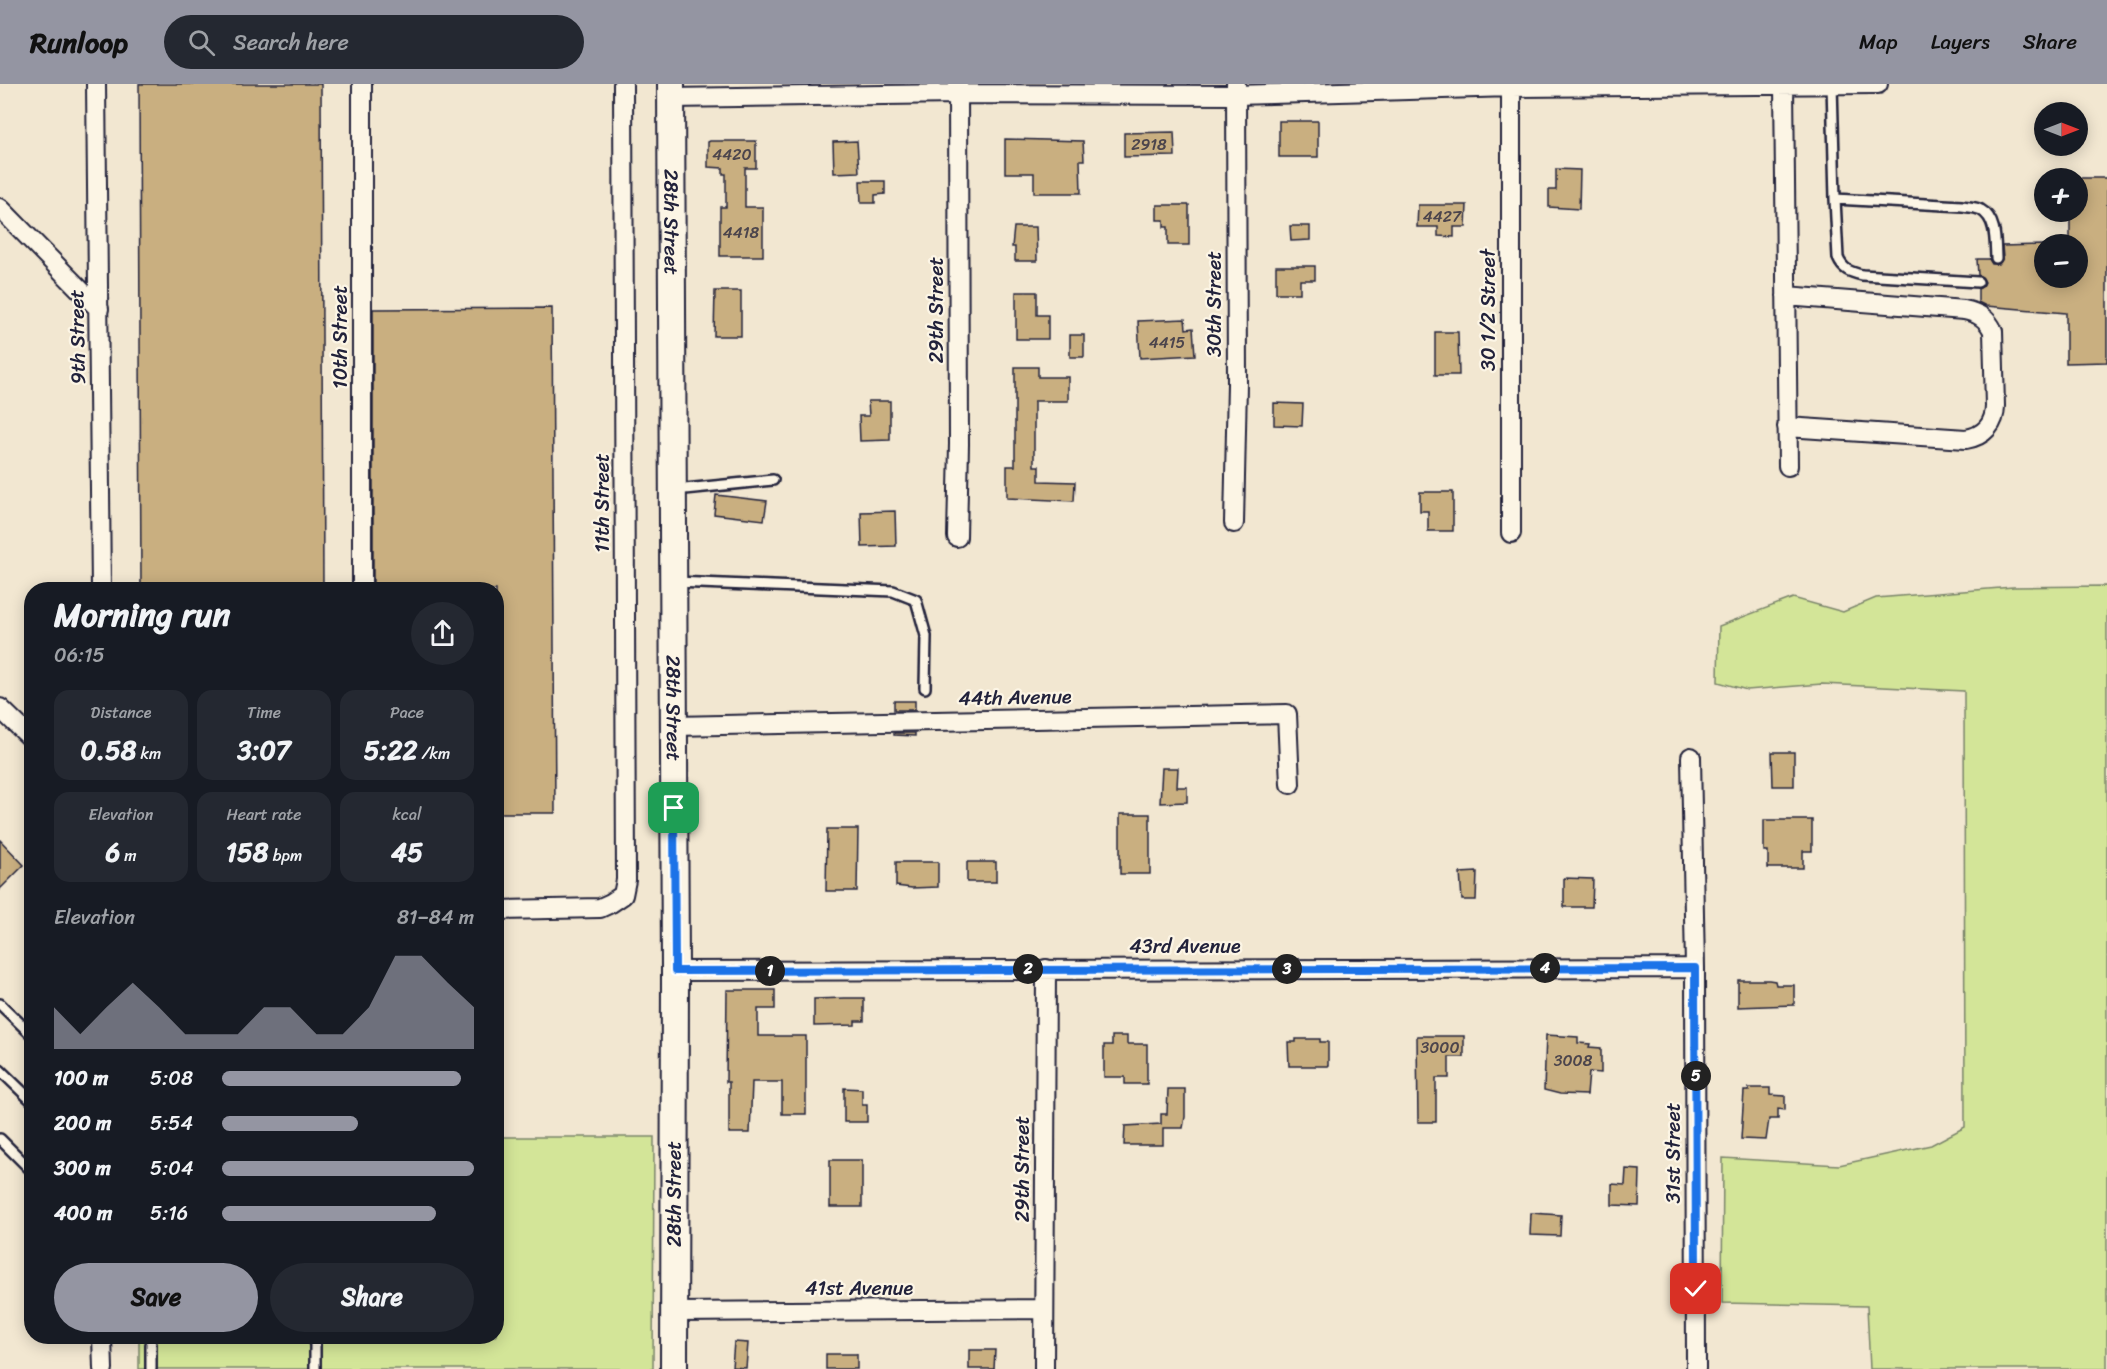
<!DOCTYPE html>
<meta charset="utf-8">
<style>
body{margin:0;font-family:Sriracha,sans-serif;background:#242831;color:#f1f3f6;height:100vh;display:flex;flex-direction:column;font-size:22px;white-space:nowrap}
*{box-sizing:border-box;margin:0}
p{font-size:20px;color:#9ea1a6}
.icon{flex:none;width:33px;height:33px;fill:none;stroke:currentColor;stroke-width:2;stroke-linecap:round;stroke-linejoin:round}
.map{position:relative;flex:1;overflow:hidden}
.panel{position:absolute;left:24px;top:498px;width:480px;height:762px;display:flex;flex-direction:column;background:#171b24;border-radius:24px;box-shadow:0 3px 15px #0003}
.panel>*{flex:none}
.needle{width:39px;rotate:90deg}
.controls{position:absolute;left:2034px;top:18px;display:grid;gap:12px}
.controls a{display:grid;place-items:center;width:54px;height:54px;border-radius:50%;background:#171b24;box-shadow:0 3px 15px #0003;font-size:30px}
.pin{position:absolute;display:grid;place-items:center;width:51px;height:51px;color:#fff;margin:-26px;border-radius:12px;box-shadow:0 3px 9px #0006}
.km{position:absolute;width:30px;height:30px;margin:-15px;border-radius:50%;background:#222;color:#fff;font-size:16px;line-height:30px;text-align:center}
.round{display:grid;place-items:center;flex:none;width:63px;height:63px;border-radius:32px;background:#242831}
.headline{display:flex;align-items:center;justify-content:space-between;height:102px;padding:0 30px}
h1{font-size:33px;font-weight:700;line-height:45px}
.figures{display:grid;grid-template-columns:repeat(3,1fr);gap:9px;height:102px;padding:6px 30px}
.figures div{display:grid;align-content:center;border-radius:15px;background:#242831;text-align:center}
.figures b{font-size:26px;font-weight:700}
.figures small{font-size:16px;font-weight:400}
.figures p{font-size:16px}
.chart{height:168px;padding:12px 30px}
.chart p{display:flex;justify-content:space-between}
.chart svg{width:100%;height:108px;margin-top:6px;fill:#9495a2;opacity:.7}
.action{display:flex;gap:12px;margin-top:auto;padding:12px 30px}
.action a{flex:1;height:69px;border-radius:36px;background:#9495a2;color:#111;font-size:24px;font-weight:700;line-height:69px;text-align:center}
.action a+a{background:#242831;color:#f1f3f6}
ul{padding:0 30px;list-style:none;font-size:20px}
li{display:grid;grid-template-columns:96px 72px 1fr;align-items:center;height:45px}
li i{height:15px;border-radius:8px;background:#9495a2}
header{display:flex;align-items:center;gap:36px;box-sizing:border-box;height:84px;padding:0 30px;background:#9495a2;color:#111}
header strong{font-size:28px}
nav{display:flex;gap:33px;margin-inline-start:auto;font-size:21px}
.search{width:420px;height:54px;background:#242831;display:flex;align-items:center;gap:15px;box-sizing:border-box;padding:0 21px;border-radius:33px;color:#9ea1a6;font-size:22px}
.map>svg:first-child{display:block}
</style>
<header>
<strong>Runloop</strong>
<div class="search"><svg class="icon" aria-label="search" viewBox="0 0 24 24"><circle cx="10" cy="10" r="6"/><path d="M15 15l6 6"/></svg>Search here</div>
<nav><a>Map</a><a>Layers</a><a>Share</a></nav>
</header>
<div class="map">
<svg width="2107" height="1285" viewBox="0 0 2107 1285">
<rect width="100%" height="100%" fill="#f2e7d1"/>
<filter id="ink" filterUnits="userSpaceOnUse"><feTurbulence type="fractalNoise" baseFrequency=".0167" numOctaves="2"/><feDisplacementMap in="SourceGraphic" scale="12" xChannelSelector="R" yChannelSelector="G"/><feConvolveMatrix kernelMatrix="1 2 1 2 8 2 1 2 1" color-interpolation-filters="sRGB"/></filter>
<g filter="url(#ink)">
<path fill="#d3e598" stroke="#7a846a" stroke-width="1.5" d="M2107,502V1285H1870L1867,1222L1722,1219L1723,1074L1839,1081L1931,1061L1965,1043L1964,607L1822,600L1747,606L1718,598L1719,542L1793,514L1843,528L1876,514L2013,503Z
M497,1053H654L653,1285H139V1253L496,1252Z"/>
<path fill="#c9af80" stroke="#22223b" stroke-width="1.5" d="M139,0H321L323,506H141Z
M1279,37H1318V73H1279Z
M1174,48L1175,72L1124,73V49Z
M1005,55L1083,57L1084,76H1080L1081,109H1034V89H1005Z
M710,57H756V84H745V123H763V172H720V123H726V90H723V84L708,83V58Z
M857,57L859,88L834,89L833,58Z
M1556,85L1580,86L1579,125L1549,123V106H1556Z
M2078,94H2107V278L2066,279V229L1986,222L1978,218V205L1983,202L1985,198L1982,193L1978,191L1977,175H1989L1992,180H1999L2003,174L2002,162L2044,161V194H2078V160H2070V128H2078Z
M860,97H885V110L875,111V119H861Z
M1157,121H1189V161H1168V143H1164V136H1157Z
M1418,121H1467L1466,143H1454V153L1438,152V143H1417Z
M1290,142H1310V156L1291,157Z
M1014,143H1036L1037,177H1015V163H1012Z
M1276,182H1315V196H1300V209H1276Z
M715,207H741V252H714Z
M1016,208H1037V231H1048V255H1016Z
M552,224L555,729H496V506H373V225Z
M1185,235L1186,245L1193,244L1195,271L1140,274L1138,237Z
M1435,248H1458L1459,291H1435Z
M1070,251H1084V273H1070Z
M1015,283H1038V293H1068V317H1034V382H1039V397L1075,398L1074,417L1007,414V382H1015Z
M868,317H890V356L860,357L859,332H869Z
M1274,319L1303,320L1302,342L1274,341Z
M1420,408H1453V447H1428V427H1420Z
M716,411L767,417L764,436L714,430Z
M895,427L896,462L862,463L861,428Z
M894,617H915V626H894Z
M894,649H915V652L894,651Z
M1772,668H1794V702H1773Z
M1162,684H1178L1177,703H1187V718L1160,719Z
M1120,730H1150V790H1120Z
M1764,736H1812V767H1803V784H1768V767H1764Z
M827,745H858L857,807H826Z
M0,756L24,781L0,805Z
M896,778H938V803L912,804L896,802Z
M967,778H996V798H967Z
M1477,788L1476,816H1462L1460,789Z
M1564,794L1593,795L1592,823H1564Z
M1738,896H1769L1775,897L1776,901H1794V921L1738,923Z
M727,906H775V925H758V952H806V1030H782V998H752L750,1049H729V998H726Z
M845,914H864V937H855V941L814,942V915Z
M1546,951L1578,953V959L1590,960L1589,963L1601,964V989L1589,988L1587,1011L1560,1010L1544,1006Z
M1112,952H1127V960H1147V1000H1125V993H1104V961H1112Z
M1417,952H1464V973H1449V994H1436V1038H1418Z
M1296,955H1320V958H1328V982H1289L1288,958H1296Z
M844,1004L862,1005V1021H867V1038H844Z
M1749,1004H1770V1011L1785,1012V1026L1778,1025V1035H1769L1766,1056L1741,1055L1744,1007H1749Z
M1168,1005H1185V1033L1183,1044H1163V1061H1124L1125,1042L1161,1040V1030H1167Z
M830,1076H862V1123H830Z
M1626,1085L1640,1086L1639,1122L1612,1121V1100L1625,1101Z
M1531,1129L1561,1131L1560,1152L1530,1151Z
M734,1258L748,1259L746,1284L732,1283Z
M969,1266H995L994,1285H969Z
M826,1270H857V1285H826Z"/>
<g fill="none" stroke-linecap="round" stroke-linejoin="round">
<g stroke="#22223b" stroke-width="14">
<path id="service" d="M1832,0L1835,115
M1978,198L1862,191C1850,188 1843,186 1838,174L1835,115L1962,122C1967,123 1976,123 1981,126C1997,135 1995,159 1996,174
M675,406L773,396
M676,498L893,507L916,516L926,552L925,604
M0,920L32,951
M0,986L32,1017
M0,1055L30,1085
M151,1285V1260
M315,1285V1252"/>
</g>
<g stroke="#22223b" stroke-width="22">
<path id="minor" d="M96,0L101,506
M362,0V506
M1784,1L1788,382
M671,14L958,10L1236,11L1511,3L1878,0
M0,124L99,225
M1786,212L1964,226C1978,229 1987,234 1993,247L1995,322C1995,340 1984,352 1966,355L1787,343
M1234,439L1237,300L1236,0
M1511,449V3
M957,453L959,360L958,0
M0,624L32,655
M674,642L1287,630L1290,700
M1691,673L1695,884L1696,1285
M496,826L600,824L611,819L623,811L626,796L623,0
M675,887L1695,884
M674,1228L1043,1225
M102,1252L103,1285
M1044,1285L1046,885"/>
</g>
<g stroke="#22223b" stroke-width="30">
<g id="secondary">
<path id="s1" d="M671,0L675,887L674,1285"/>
</g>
</g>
<use href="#service" stroke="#fcf5e5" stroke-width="9"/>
<use href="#minor" stroke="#fcf5e5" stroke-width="18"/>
<use href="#secondary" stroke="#fcf5e5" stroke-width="26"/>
</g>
</g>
<g fill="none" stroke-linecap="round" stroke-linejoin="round" filter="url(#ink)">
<g stroke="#fff" stroke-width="12">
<path id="route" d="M674,724L675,887L1695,884L1696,1205"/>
</g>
<use href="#route" stroke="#1a73e8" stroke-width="8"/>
</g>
<g text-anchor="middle" stroke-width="4.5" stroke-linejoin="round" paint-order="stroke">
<g font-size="16" fill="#4c454c">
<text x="1149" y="66">2918</text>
<text x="732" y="76">4420</text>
<text x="1442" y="138">4427</text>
<text x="741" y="154">4418</text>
<text x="1167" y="264">4415</text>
<text x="1440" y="969">3000</text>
<text x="1573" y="982">3008</text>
</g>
<g font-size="20" fill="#22223b" stroke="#fcf5e5">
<text dy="7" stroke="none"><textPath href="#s1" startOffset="138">28th Street</textPath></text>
<text transform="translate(1214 220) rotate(-90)" y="7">30th Street</text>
<text transform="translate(936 226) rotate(-90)" y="7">29th Street</text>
<text transform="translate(1488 226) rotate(-90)" y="7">30 1/2 Street</text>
<text transform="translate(77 253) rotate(-91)" y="7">9th Street</text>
<text transform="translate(340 253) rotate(-90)" y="7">10th Street</text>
<text transform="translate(602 419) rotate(-90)" y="7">11th Street</text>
<text transform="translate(1015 613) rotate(-1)" y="7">44th Avenue</text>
<text dy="7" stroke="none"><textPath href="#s1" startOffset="624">28th Street</textPath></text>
<text x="1185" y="869">43rd Avenue</text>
<text transform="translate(1673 1069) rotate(-90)" y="7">31st Street</text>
<text transform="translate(1022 1085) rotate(-90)" y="7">29th Street</text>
<text transform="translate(674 1110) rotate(-90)" y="7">28th Street</text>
<text x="859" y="1211">41st Avenue</text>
</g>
</g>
</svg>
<div class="controls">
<a><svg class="needle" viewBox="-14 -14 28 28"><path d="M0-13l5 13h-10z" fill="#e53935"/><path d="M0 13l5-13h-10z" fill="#9ea1a6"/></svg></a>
<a>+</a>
<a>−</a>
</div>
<div class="pin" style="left:674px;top:724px;background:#1e9e55"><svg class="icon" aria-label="arrive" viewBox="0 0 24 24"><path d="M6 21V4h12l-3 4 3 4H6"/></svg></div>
<div class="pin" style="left:1696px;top:1205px;background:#d93025"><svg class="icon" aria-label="check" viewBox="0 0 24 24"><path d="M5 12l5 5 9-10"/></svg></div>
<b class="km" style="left:770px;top:887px">1</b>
<b class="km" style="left:1028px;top:885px">2</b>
<b class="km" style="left:1287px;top:885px">3</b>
<b class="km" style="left:1545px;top:884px">4</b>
<b class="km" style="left:1696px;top:992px">5</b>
<section class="panel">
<div class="headline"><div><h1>Morning run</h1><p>06:15</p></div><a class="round"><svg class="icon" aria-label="share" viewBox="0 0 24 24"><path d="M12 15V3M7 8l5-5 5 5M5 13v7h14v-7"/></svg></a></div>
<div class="figures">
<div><p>Distance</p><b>0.58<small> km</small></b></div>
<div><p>Time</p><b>3:07</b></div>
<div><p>Pace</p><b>5:22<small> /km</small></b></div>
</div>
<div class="figures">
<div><p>Elevation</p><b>6<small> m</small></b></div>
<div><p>Heart rate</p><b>158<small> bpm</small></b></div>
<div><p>kcal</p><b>45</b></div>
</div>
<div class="chart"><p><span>Elevation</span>81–84 m</p>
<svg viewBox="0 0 160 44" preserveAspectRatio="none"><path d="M0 44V27L10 38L20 27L30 17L40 27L50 38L60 38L70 38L80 27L90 27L100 38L110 38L120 27L130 6L140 6L150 17L160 27V44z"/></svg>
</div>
<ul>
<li><b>100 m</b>5:08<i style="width:95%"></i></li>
<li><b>200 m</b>5:54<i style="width:54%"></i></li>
<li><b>300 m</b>5:04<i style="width:100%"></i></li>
<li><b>400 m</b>5:16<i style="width:85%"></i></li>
</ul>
<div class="action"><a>Save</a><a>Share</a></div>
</section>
</div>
